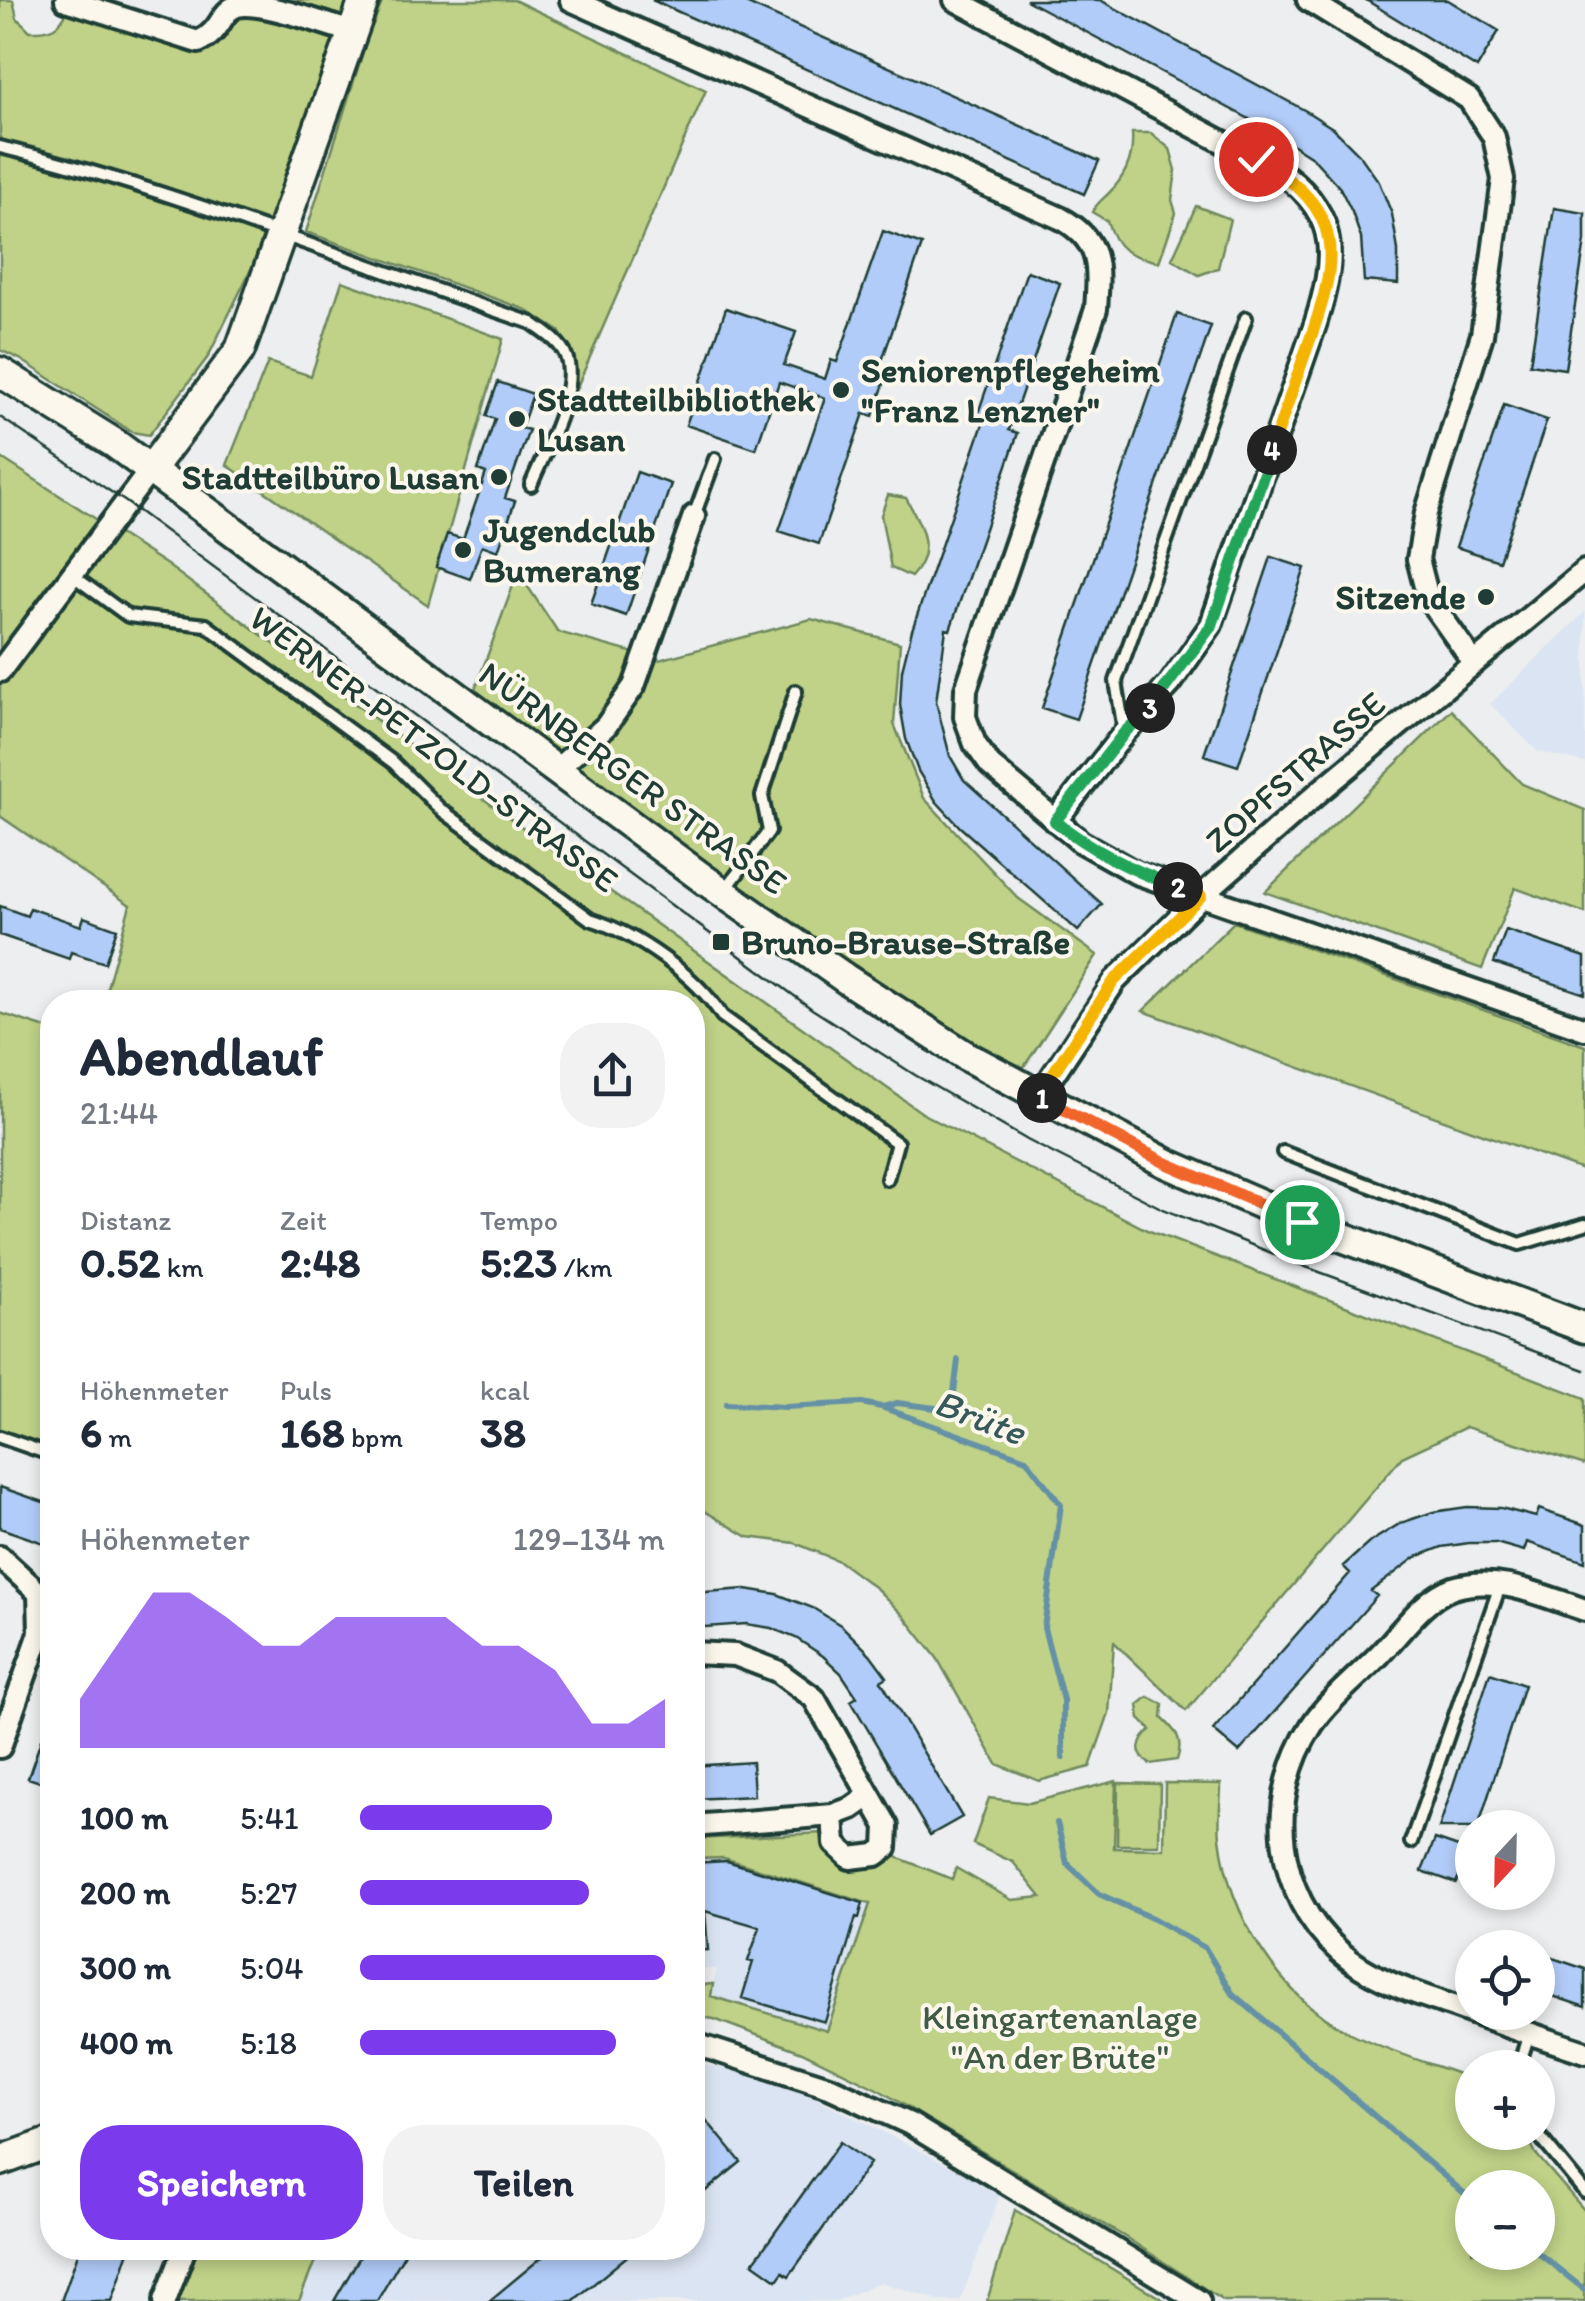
<!DOCTYPE html>
<html lang="de">
<meta charset="utf-8">
<style>
body{margin:0;font-family:Itim,sans-serif;background:#f2f2f3;color:#1f2937;height:100vh;display:flex;flex-direction:column;font-size:38px;white-space:nowrap}
*{box-sizing:border-box;margin:0}
p{font-size:32px;color:#747a83}
.icon{flex:none;width:55px;height:55px;fill:none;stroke:currentColor;stroke-width:2;stroke-linecap:round;stroke-linejoin:round}
.map{position:relative;flex:1;overflow:hidden}
.panel{position:absolute;left:40px;top:990px;width:665px;height:1270px;display:flex;flex-direction:column;background:#fff;border-radius:40px;box-shadow:0 5px 15px #0003}
.panel>*{flex:none}
.needle{width:65px;rotate:202deg}
.fabs{position:absolute;left:1455px;top:1810px;display:grid;gap:20px}
.fabs a{display:grid;place-items:center;width:100px;height:100px;border-radius:50%;background:#fff;box-shadow:0 5px 15px #0003;font-size:50px}
.pin{position:absolute;display:grid;place-items:center;width:85px;height:85px;color:#fff;margin:-42px;border:5px solid #fff;border-radius:50%;box-shadow:0 2px 10px #0007}
.km{position:absolute;width:50px;height:50px;margin:-25px;border-radius:50%;background:#222;color:#fff;font-size:28px;line-height:50px;text-align:center}
.round{display:grid;place-items:center;flex:none;width:105px;height:105px;border-radius:40px;background:#f2f2f3}
.head{display:flex;align-items:center;justify-content:space-between;height:170px;padding:0 40px}
h1{font-size:55px;font-weight:800;line-height:75px}
.stats{display:grid;grid-template-columns:repeat(3,1fr);gap:15px;height:170px;padding:10px 40px}
.stats div{display:grid;align-content:center}
.stats b{font-size:42px;font-weight:800}
.stats small{font-size:28px;font-weight:400}
.stats p{font-size:28px}
.chart{height:280px;padding:20px 40px}
.chart p{display:flex;justify-content:space-between}
.chart svg{width:100%;height:180px;margin-top:10px;fill:#7c3aed;opacity:.7}
.button{display:flex;gap:20px;margin-top:auto;padding:20px 40px}
.button a{flex:1;height:115px;border-radius:40px;background:#7c3aed;color:#fff;font-size:40px;font-weight:800;line-height:115px;text-align:center}
.button a+a{background:#f2f2f3;color:#1f2937}
ul{padding:0 40px;list-style:none;font-size:32px}
li{display:grid;grid-template-columns:160px 120px 1fr;align-items:center;height:75px}
li i{height:25px;border-radius:12px;background:#7c3aed}
.map>svg:first-child{display:block}
</style>
<div class="map">
<svg width="1585" height="2301" viewBox="0 0 1585 2301">
<rect width="100%" height="100%" fill="#eceeef"/>
<filter id="ink" filterUnits="userSpaceOnUse"><feTurbulence type="fractalNoise" baseFrequency=".01" numOctaves="2"/><feDisplacementMap in="SourceGraphic" scale="20" xChannelSelector="R" yChannelSelector="G"/><feConvolveMatrix kernelMatrix="1 2 1 2 8 2 1 2 1" color-interpolation-filters="sRGB"/></filter>
<g filter="url(#ink)">
<path fill="#dbe4f2" d="M1585,612V763L1537,751L1490,704Z
M724,1858L870,1903L827,2031L711,1996L717,1969H693V1859Z
M693,2063L739,2071L808,2094L1001,2192L960,2301H942L880,2282L836,2301H299L320,2248H692Z"/>
<path fill="#bfd287" stroke="#6f885e" stroke-width="2.5" fill-rule="evenodd" d="M0,0H13L17,18L30,31C49,32 60,28 68,9L185,43L210,26L222,0H354L280,210L208,357L149,435L132,432L20,359L0,350Z
M383,0H514L706,90L577,387L574,357L559,331L524,309L306,232L368,36Z
M1132,133H1151L1170,149L1176,170L1172,200L1176,213L1159,262C1128,254 1117,253 1107,221L1092,212C1097,203 1102,200 1109,193C1126,176 1134,157 1132,133Z
M1196,206L1230,219L1218,268L1199,275L1172,259Z
M342,281L503,339L428,605L227,465L268,362L311,376Z
M0,457L167,565L569,862L925,1115L1147,1230L1585,1398V1465L1466,1427L1402,1457L1186,1711L1114,1642L1109,1713L1090,1767L1039,1781L997,1764L937,1658L904,1616L877,1589L839,1561L795,1543L748,1537L693,1504L692,1002H103L130,905L0,816Z
M888,495L906,498C922,527 936,550 911,577L891,568L881,515Z
M518,572L558,632L659,660L811,619L900,643L894,724L924,798L1018,898L1097,955L1024,1067L996,1057L758,902L473,695Z
M1451,710L1522,784L1585,810V913L1515,888L1482,969L1265,892Z
M1234,922L1585,1046V1171L1143,1011Z
M0,1013L52,1030V1447L0,1429Z
M1148,1697L1163,1704L1162,1718C1176,1731 1184,1739 1177,1760L1150,1764C1134,1753 1137,1741 1151,1730L1140,1719L1138,1705Z
M1116,1781L1114,1848L1164,1849L1165,1783L1221,1784C1221,1801 1218,1820 1220,1838C1229,1915 1280,1998 1351,2033C1389,2052 1433,2064 1472,2079V2132L1526,2133L1536,2154L1585,2211V2301H1224L1125,2237L879,2090L802,2052L714,2019L693,2016V1986L713,1984L711,1996L827,2031L870,1904L724,1858L693,1859V1839L825,1833L848,1864L867,1867L894,1856L952,1879L956,1868L1012,1900L1041,1897L1013,1862L973,1844L989,1798L1029,1803ZM1472,2188H1538V2252H1472Z
M1118,1783L1160,1784L1159,1845H1117Z
M1015,2210L1165,2301H987Z
M196,2248H320L299,2301H176Z"/>
<g fill="none" stroke-linecap="round" stroke-linejoin="round">
<path stroke="#6591a6" stroke-width="6" d="M953,1401L958,1360
M726,1404L785,1407L862,1403L881,1407L1026,1459L1061,1505L1044,1628L1063,1700V1758
M883,1407L897,1403L951,1410
M1057,1823L1067,1863L1099,1894L1154,1919L1205,1948L1232,1993L1472,2200
M1537,2252L1585,2290"/>
</g>
<path fill="#b2ccf9" stroke="#1f3d34" stroke-width="2.5" d="M652,0H739L1099,161L1084,194Z
M1026,0H1100L1306,111L1334,129L1359,154L1379,182L1392,214L1398,250V284L1364,281L1361,238L1352,212L1340,188L1312,157L1270,130Z
M1366,0H1448L1499,31L1477,68Z
M1554,208L1585,213V241L1565,369L1530,364Z
M883,231L922,245L877,375L886,378L873,416L864,413L819,544L779,531L825,398L779,382L756,449L686,425L726,308L796,332L784,365L825,379L831,360L837,362Z
M1027,271L1060,283L1009,430L1018,433L950,630L946,629L936,702L950,756L964,780L1102,904L1078,931L960,827L936,801L918,771L906,739L900,705L902,670L912,630L984,421L976,419Z
M1177,314L1211,326L1076,719L1042,708Z
M498,382L533,394L521,428L529,430L505,498L515,501L498,551L482,545L470,579L436,567L447,534L463,539L486,473L478,470L495,419L486,416Z
M1504,405L1547,420L1499,561L1456,547Z
M637,472L671,484L626,616L591,604Z
M1271,557L1305,568L1238,766L1204,755Z
M0,906L27,916L30,908L81,926L84,917L117,929L105,963L71,952L69,959L0,935Z
M1506,930L1585,957V994L1494,963Z
M0,1487L52,1505V1546L0,1528Z
M1467,1507L1501,1508L1536,1517L1539,1509L1585,1525V1562L1527,1542L1524,1551L1496,1543H1469L1442,1547L1416,1557L1371,1591L1377,1596L1239,1752L1213,1730L1350,1573L1343,1566L1370,1542L1401,1523L1433,1512Z
M746,1589L777,1594L813,1608L842,1626L870,1654L887,1677L881,1681L962,1817L930,1835L851,1701L857,1697L841,1673L823,1656L796,1638L771,1628L746,1624L692,1628V1593Z
M1490,1673L1524,1685L1492,1784L1478,1828H1439Z
M50,1714H52V1786L28,1778Z
M752,1762L754,1796L692,1799V1766Z
M1435,1839L1470,1851L1456,1883L1422,1871Z
M727,1861L863,1903L859,1918L856,1917L825,2022L742,1998L753,1962L748,1961L760,1927L705,1911L708,1950L692,1951V1863Z
M1538,1953L1585,1969V2007L1538,1991Z
M706,2120L741,2162L692,2202V2131Z
M840,2142L870,2163L789,2276L783,2272L777,2280L753,2263Z
M80,2248H130L112,2301H61Z
M365,2248H408L377,2301H334Z
M553,2248H637L573,2301H489Z"/>
<g fill="none" stroke-linecap="round" stroke-linejoin="round">
<g stroke="#1f3d34" stroke-width="18">
<path id="lane" d="M0,147C181,191 355,264 532,323C544,332 560,341 566,356C579,389 544,453 531,485
M694,516L715,459
M72,575L128,616L206,625L394,763L440,809L590,919C635,933 697,976 722,1016L897,1143L887,1179
M1124,731L1116,681L1246,318
M723,893L769,831L762,796L796,691
M1283,1152L1520,1244L1585,1224
M0,1437L52,1455
M1411,1842L1501,1583
M1518,2068L1529,2034
M1536,2132L1585,2192"/>
</g>
<g stroke="#1f3d34" stroke-width="28">
<path id="street" d="M66,0L198,42C223,31 219,12 237,6C260,0 327,25 352,32
M571,0L1060,218C1102,240 1099,268 1096,309L966,689L965,717L975,744L990,765L1081,842L1136,873L1585,1029
M955,0L1285,175C1341,217 1334,262 1316,322L1211,625L1170,684L1125,732L1055,821
M1308,0L1469,99L1494,137L1503,179L1482,335L1426,513L1418,559L1428,598L1474,663
M0,671L151,469
M557,769L606,726L634,686L694,516
M1039,1096L1115,981L1201,896L1319,792L1585,571
M0,1557L39,1593L40,1633L0,1747
M1585,1610C1542,1596 1499,1574 1453,1588C1424,1598 1401,1632 1380,1654C1359,1676 1329,1699 1312,1725C1265,1797 1274,1894 1340,1952C1373,1981 1416,1993 1456,2007C1499,2023 1542,2038 1585,2052
M692,1653L735,1655L777,1671L814,1698L887,1826L886,1848L876,1855L850,1858L835,1844L833,1815
M692,1826L833,1815L852,1808L869,1796
M692,2043L829,2087L910,2124L1199,2301
M165,2301L185,2248"/>
</g>
<g stroke="#1f3d34" stroke-width="35">
<path id="secondary" d="M0,372L114,443L705,880L846,979L966,1056L1166,1163L1302,1222L1585,1328
M151,469L240,350L364,0
M0,2161L52,2142"/>
</g>
<use href="#lane" stroke="#fbf7ec" stroke-width="10"/>
<use href="#street" stroke="#fbf7ec" stroke-width="20"/>
<use href="#secondary" stroke="#fbf7ec" stroke-width="28"/>
<path stroke="#1f3d34" stroke-width="2.5" d="M0,417L126,502L812,1009L915,1075L1029,1141L1163,1209L1306,1267L1585,1370"/>
</g>
</g>
<g fill="none" stroke-linecap="round" stroke-linejoin="round" filter="url(#ink)">
<g stroke="#fff" stroke-width="20">
<path id="split-1" d="M1042,1098L1166,1163L1302,1222"/>
</g>
<g stroke="#fff" stroke-width="20">
<path id="split-2" d="M1042,1098L1038,1096L1114,981L1201,896L1178,887"/>
</g>
<g stroke="#fff" stroke-width="20">
<path id="split-3" d="M1150,708L1125,732L1055,821C1092,851 1133,871 1178,887"/>
</g>
<g stroke="#fff" stroke-width="20">
<path id="split-4" d="M1150,708L1212,625L1272,450"/>
</g>
<g stroke="#fff" stroke-width="20">
<path id="split-5" d="M1256,159C1349,209 1339,260 1307,348C1295,382 1283,416 1272,450"/>
</g>
<use href="#split-1" stroke="#f0652b" stroke-width="12"/>
<use href="#split-2" stroke="#f5b400" stroke-width="12"/>
<use href="#split-3" stroke="#22a559" stroke-width="12"/>
<use href="#split-4" stroke="#22a559" stroke-width="12"/>
<use href="#split-5" stroke="#f5b400" stroke-width="12"/>
</g>
<g fill="#1f3d34" stroke="#fbf7ec" stroke-width="4">
<circle cx="841" cy="390" r="10"/>
<circle cx="517" cy="419" r="10"/>
<circle cx="499" cy="477" r="10"/>
<circle cx="463" cy="550" r="10"/>
<circle cx="1486" cy="597" r="10"/>
<rect x="711" y="932" width="20" height="20" rx="5"/>
</g>
<g text-anchor="middle" stroke-width="8" stroke-linejoin="round" paint-order="stroke">
<g font-size="35" font-weight="bold" fill="#1f3d34" stroke="#fbf7ec" text-anchor="start">
<text x="861" y="382">Seniorenpflegeheim<tspan x="861" dy="40">"Franz Lenzner"</tspan></text>
<text x="537" y="411">Stadtteilbibliothek<tspan x="537" dy="40">Lusan</tspan></text>
<text x="479" y="489" text-anchor="end">Stadtteilbüro Lusan</text>
<text x="483" y="542">Jugendclub<tspan x="483" dy="40">Bumerang</tspan></text>
<text x="1466" y="609" text-anchor="end">Sitzende</text>
<text x="741" y="954">Bruno-Brause-Straße</text>
</g>
<g font-size="35" fill="#1f3d34" stroke="#fbf7ec">
<text transform="translate(434 749) rotate(37)" y="12">WERNER-PETZOLD-STRASSE</text>
<text transform="translate(1295 772) rotate(-41)" y="12">ZOPFSTRASSE</text>
<text transform="translate(633 778) rotate(36)" y="12">NÜRNBERGER STRASSE</text>
</g>
<g font-size="35" fill="#3f5b45" stroke="#fbf7ec">
<text x="1060" y="2029">Kleingartenanlage<tspan x="1060" dy="40">"An der Brüte"</tspan></text>
</g>
<g font-size="38" font-style="italic" fill="#36595a" stroke="#fbf7ec">
<text transform="translate(980 1417) rotate(21)" y="13">Brüte</text>
</g>
</g>
</svg>
<div class="fabs">
<a><svg class="needle" viewBox="-14 -14 28 28"><path d="M0-13l5 13h-10z" fill="#e53935"/><path d="M0 13l5-13h-10z" fill="#747a83"/></svg></a>
<a><svg class="icon" aria-label="locate" viewBox="0 0 24 24"><circle cx="12" cy="12" r="6"/><path d="M12 2v4M12 18v4M2 12h4M18 12h4"/></svg></a>
<a>+</a>
<a>−</a>
</div>
<div class="pin" style="left:1302px;top:1222px;background:#1e9e55"><svg class="icon" aria-label="arrive" viewBox="0 0 24 24"><path d="M6 21V4h12l-3 4 3 4H6"/></svg></div>
<div class="pin" style="left:1256px;top:159px;background:#d93025"><svg class="icon" aria-label="check" viewBox="0 0 24 24"><path d="M5 12l5 5 9-10"/></svg></div>
<b class="km" style="left:1042px;top:1098px">1</b>
<b class="km" style="left:1178px;top:887px">2</b>
<b class="km" style="left:1150px;top:708px">3</b>
<b class="km" style="left:1272px;top:450px">4</b>
<section class="panel">
<div class="head"><div><h1>Abendlauf</h1><p>21:44</p></div><a class="round"><svg class="icon" aria-label="share" viewBox="0 0 24 24"><path d="M12 15V3M7 8l5-5 5 5M5 13v7h14v-7"/></svg></a></div>
<div class="stats">
<div><p>Distanz</p><b>0.52<small> km</small></b></div>
<div><p>Zeit</p><b>2:48</b></div>
<div><p>Tempo</p><b>5:23<small> /km</small></b></div>
</div>
<div class="stats">
<div><p>Höhenmeter</p><b>6<small> m</small></b></div>
<div><p>Puls</p><b>168<small> bpm</small></b></div>
<div><p>kcal</p><b>38</b></div>
</div>
<div class="chart"><p><span>Höhenmeter</span>129–134 m</p>
<svg viewBox="0 0 160 44" preserveAspectRatio="none"><path d="M0 44V32L10 19L20 6L30 6L40 12L50 19L60 19L70 12L80 12L90 12L100 12L110 19L120 19L130 25L140 38L150 38L160 32V44z"/></svg>
</div>
<ul>
<li><b>100 m</b>5:41<i style="width:63%"></i></li>
<li><b>200 m</b>5:27<i style="width:75%"></i></li>
<li><b>300 m</b>5:04<i style="width:100%"></i></li>
<li><b>400 m</b>5:18<i style="width:84%"></i></li>
</ul>
<div class="button"><a>Speichern</a><a>Teilen</a></div>
</section>
</div>
